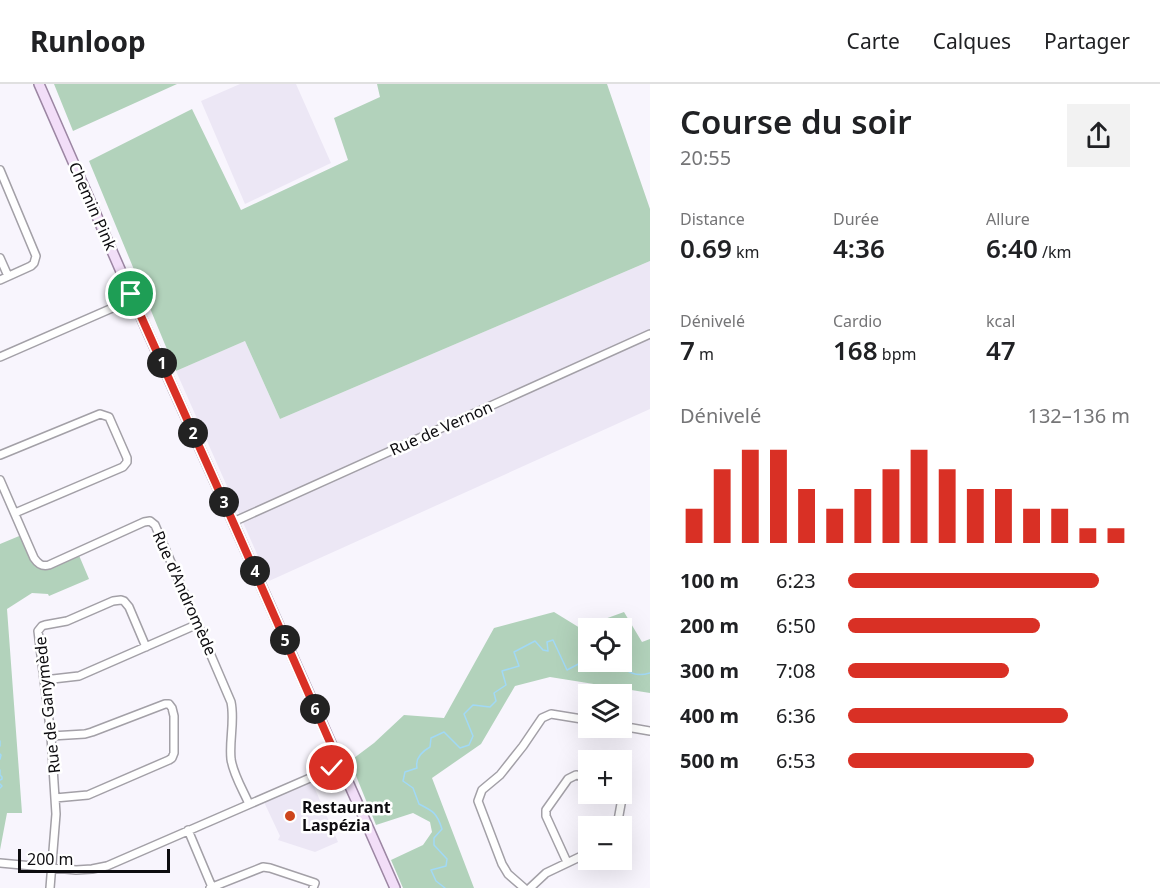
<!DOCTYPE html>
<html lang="fr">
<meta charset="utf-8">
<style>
body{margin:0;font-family:"Noto Sans",sans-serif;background:#f2f2f2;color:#202124;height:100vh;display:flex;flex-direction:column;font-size:22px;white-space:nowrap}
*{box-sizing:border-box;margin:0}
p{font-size:20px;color:#757577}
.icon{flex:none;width:33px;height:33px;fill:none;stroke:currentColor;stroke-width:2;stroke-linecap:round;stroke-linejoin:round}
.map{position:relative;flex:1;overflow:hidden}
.details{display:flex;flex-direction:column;background:#fff;width:510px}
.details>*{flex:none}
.buttons{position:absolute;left:578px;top:534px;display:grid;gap:12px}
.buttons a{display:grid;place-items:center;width:54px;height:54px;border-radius:0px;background:#fff;box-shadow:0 6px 24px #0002;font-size:30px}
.scale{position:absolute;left:18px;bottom:15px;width:152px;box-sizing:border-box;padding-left:6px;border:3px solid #0d0c0f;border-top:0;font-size:16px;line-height:21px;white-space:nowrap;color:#0d0c0f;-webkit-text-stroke:4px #fff;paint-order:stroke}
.pin{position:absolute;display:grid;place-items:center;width:51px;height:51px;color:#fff;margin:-26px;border:3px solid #fff;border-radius:50%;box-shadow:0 2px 6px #0007}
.km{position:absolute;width:30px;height:30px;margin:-15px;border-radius:50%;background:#222;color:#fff;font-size:16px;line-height:30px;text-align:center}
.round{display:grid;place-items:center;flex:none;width:63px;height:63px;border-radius:0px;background:#f2f2f2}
.head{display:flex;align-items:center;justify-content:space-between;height:102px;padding:0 30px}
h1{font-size:33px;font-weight:600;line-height:45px}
.figures{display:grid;grid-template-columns:repeat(3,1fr);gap:9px;height:102px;padding:6px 30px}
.figures div{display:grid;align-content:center}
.figures b{font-size:26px;font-weight:600}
.figures small{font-size:16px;font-weight:400}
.figures p{font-size:16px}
.chart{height:168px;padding:12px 30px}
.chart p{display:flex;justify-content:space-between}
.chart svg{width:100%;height:108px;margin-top:6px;stroke:#d93025;stroke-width:6}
ul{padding:0 30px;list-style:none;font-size:20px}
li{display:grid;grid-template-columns:96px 72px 1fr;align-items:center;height:45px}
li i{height:15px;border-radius:8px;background:#d93025}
header{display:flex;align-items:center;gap:36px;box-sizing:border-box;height:84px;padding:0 30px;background:#fff;border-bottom:2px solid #e0e0e0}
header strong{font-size:28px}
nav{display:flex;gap:33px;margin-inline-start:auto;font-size:21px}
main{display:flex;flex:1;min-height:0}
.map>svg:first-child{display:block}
</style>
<header>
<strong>Runloop</strong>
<nav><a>Carte</a><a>Calques</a><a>Partager</a></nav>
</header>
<main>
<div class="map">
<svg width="650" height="804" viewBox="0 0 650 804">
<rect width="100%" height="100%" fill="#f8f5fd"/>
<path fill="#ece7f5" d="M240,0H296L331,79L245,120L201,17Z
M650,177V325L269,497L176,287L245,257L280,335Z
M312,698L338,758L315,768L278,756L280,752L264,718Z"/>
<path fill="#b2d2bb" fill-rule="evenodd" d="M54,0H177L73,47Z
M377,0H607L650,125V177L280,335L245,257L176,287L89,77L192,25L241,126L348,76L334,34L380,13Z
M24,450L42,482L78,469L89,495L49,512L48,510L32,509L7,525L22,729H7L0,766V460Z
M554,528L580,544L624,528L642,558L650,555V609L550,593L515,602L481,660L432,694L474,804H403L391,776L423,761L432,748L430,738L413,729L376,741L350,677L374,659L404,631L444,634L494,544ZM588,544H621V578H588Z"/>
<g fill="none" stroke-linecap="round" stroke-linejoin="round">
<path stroke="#a1d9f6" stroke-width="1.5" d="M615,578C627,587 634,594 650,589
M0,657V662
M0,670L1,671L0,675
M0,686V691L2,693V695L0,696
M0,700L2,702L0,704
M445,804L436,797L431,786L446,782L447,775L434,761V754L442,745C437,729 433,727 419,720L413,704L403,697L405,688L417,684C415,674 421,668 430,663L431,654L444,648L460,664L469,661L473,652L464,630L473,621L490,623L496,617L494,609L506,601L502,587L519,582L514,568L535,557L543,566L548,567L547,558L553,556L567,586L588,575"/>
<g stroke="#a3a0a7" stroke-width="10">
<path id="minor" d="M0,86L36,172L34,179L31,182L0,196
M0,174L8,192
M0,273L133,215
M0,371L100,330L109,333L127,374V378L123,383L15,429
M0,396L34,474C38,480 42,483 49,481L144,438L150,437L155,441L231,618C235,637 229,656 231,675C233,690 243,706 249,720
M233,438L650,250
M44,596L79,592L198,540
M621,642L650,647
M51,652L85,650L92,648L165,620H169L172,624L174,632V669L172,674L169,676L88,711L55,714
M617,742L623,709L621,701
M188,746L212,803
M567,778L546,732V726L568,695L576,691L588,693
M0,779L76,786L92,785L107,782L340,681
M50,804L56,730L51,652L38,547L42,542L45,541L67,537L113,517L121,516L124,517L129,523L146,563
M210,804L263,783L270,784L315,799L313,804
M524,804L508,790L502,780L478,717L482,706L500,691L523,662L542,634L551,630L588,636
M530,804L546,789L588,769"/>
</g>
<g stroke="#9c86a3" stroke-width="12">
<path id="major" d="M39,0L133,215L233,438L395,804"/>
</g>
<use href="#minor" stroke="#fff" stroke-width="7"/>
<use href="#major" stroke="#f2def8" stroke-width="9"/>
</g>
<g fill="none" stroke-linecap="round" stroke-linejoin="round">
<g stroke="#fff" stroke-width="12">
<path id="route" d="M131,210L233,438L340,681L332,684"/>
</g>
<use href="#route" stroke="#d93025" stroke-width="8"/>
</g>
<circle fill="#cd451c" stroke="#fff" stroke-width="2" cx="290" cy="732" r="6"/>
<g text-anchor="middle" stroke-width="5" stroke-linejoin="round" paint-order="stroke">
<g font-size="16" fill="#0d0c0f" stroke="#fff">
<text transform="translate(93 122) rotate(66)" y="6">Chemin Pink</text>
<text transform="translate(441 344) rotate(-24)" y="6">Rue de Vernon</text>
<text transform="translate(185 509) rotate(66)" y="6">Rue d'Andromède</text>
<text transform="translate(47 621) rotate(-96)" y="6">Rue de Ganymède</text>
</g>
<g font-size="16" font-weight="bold" fill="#0d0c0f" stroke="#fff" text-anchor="start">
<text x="302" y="729">Restaurant<tspan x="302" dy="18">Laspézia</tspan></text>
</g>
</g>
</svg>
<div class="buttons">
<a><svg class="icon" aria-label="locate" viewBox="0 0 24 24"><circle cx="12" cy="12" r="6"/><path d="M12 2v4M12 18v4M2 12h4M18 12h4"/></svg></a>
<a><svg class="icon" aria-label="layers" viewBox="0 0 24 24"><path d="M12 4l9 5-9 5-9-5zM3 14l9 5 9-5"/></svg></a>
<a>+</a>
<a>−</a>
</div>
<div class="scale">200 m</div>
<div class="pin" style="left:131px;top:210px;background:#1e9e55"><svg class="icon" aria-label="arrive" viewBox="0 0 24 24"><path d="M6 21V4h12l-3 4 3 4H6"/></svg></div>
<div class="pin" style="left:332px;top:684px;background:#d93025"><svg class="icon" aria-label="check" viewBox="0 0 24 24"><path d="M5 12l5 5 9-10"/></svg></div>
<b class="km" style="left:162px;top:279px">1</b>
<b class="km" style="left:193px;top:349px">2</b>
<b class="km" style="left:224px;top:418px">3</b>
<b class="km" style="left:255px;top:487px">4</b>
<b class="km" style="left:285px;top:556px">5</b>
<b class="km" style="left:315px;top:625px">6</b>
</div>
<section class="details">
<div class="head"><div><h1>Course du soir</h1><p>20:55</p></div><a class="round"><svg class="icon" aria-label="share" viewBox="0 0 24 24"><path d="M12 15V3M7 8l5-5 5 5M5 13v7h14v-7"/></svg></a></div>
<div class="figures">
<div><p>Distance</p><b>0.69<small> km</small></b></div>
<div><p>Durée</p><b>4:36</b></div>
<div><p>Allure</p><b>6:40<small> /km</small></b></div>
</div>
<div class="figures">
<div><p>Dénivelé</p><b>7<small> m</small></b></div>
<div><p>Cardio</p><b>168<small> bpm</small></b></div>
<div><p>kcal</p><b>47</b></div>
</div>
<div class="chart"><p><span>Dénivelé</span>132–136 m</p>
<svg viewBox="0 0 160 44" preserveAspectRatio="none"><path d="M5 44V30M15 44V14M25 44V6M35 44V6M45 44V22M55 44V30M65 44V22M75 44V14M85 44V6M95 44V14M105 44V22M115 44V22M125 44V30M135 44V30M145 44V38M155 44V38"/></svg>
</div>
<ul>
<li><b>100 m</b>6:23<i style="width:89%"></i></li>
<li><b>200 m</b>6:50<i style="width:68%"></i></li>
<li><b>300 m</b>7:08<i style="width:57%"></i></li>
<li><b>400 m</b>6:36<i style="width:78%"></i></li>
<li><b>500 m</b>6:53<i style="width:66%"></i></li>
</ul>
</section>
</main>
